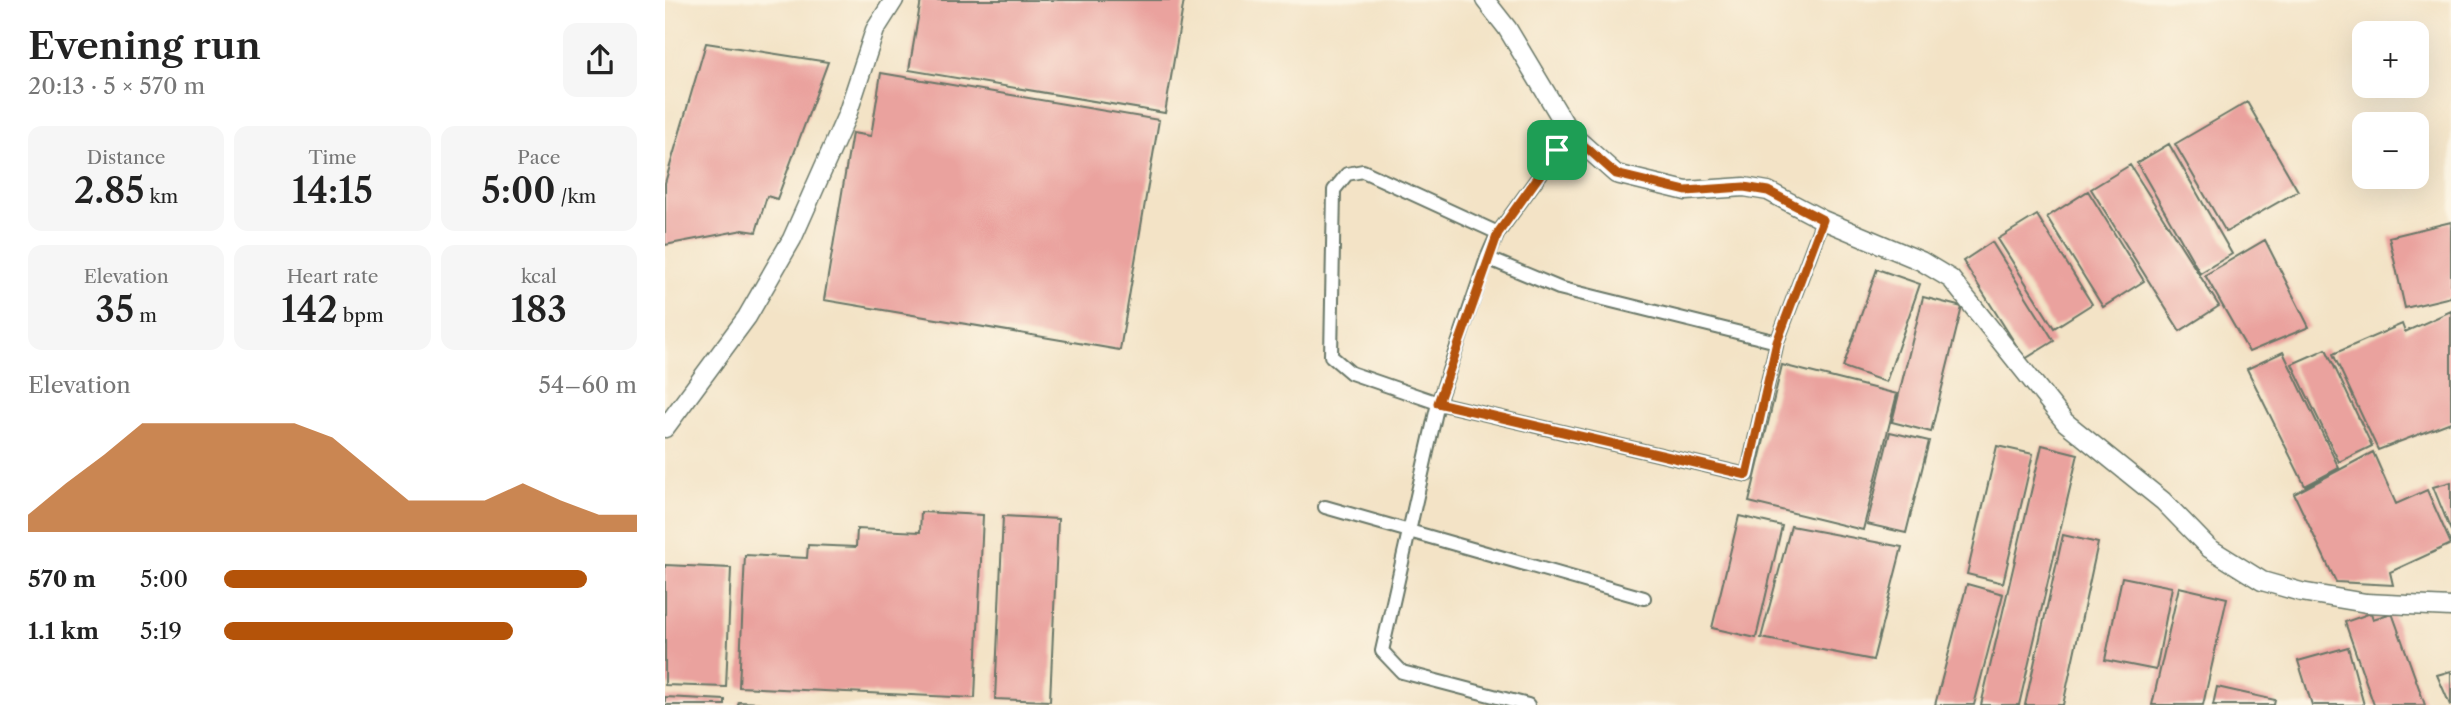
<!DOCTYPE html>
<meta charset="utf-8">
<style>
body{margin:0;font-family:"Libre Caslon Text",serif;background:#f6f6f6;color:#222;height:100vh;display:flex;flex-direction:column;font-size:26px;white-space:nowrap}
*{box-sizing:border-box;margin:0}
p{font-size:23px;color:#767676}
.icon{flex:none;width:38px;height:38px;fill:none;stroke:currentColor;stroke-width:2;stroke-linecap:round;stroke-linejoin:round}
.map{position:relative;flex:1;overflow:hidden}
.panel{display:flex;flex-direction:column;background:#fff;width:665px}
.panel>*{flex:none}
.buttons{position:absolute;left:1687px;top:21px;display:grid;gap:14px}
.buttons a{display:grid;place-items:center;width:77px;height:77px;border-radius:14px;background:#fff;box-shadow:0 7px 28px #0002;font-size:35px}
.pin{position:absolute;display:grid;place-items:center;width:60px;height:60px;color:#fff;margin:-30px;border-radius:14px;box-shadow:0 4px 10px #0006}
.round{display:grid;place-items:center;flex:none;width:74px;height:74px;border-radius:14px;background:#f6f6f6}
.overview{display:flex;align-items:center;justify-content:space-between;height:119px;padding:0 28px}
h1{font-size:38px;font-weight:600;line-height:52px}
.figures{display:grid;grid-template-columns:repeat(3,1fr);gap:10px;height:119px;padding:7px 28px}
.figures div{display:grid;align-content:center;border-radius:14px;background:#f6f6f6;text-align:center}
.figures b{font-size:35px;font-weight:600}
.figures small{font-size:19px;font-weight:400}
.figures p{font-size:19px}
.chart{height:196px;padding:14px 28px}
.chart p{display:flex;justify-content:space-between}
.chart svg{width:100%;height:126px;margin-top:7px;fill:#b45309;opacity:.7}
ul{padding:0 28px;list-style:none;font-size:23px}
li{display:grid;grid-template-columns:112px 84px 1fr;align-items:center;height:52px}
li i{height:18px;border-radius:9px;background:#b45309}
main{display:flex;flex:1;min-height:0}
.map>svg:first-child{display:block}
</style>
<main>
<section class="panel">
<div class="overview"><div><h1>Evening run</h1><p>20:13 · 5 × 570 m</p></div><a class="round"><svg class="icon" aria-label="share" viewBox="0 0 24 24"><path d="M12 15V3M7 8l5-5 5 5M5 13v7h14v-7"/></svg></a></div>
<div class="figures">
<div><p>Distance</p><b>2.85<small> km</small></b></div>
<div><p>Time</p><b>14:15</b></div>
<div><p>Pace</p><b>5:00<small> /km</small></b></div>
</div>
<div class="figures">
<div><p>Elevation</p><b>35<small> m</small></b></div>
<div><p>Heart rate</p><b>142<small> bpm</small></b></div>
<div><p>kcal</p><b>183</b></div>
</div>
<div class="chart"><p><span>Elevation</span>54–60 m</p>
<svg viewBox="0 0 160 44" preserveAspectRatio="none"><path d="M0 44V38L10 27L20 17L30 6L40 6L50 6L60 6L70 6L80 11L90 22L100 33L110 33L120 33L130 27L140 33L150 38L160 38V44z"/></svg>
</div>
<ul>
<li><b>570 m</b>5:00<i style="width:88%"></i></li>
<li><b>1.1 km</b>5:19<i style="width:70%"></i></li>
</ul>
</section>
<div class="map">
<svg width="1786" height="705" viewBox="0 0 1786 705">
<rect width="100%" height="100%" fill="#fcf5e5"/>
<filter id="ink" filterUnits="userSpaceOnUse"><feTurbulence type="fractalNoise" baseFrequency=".0143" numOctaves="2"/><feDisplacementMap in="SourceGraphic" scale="14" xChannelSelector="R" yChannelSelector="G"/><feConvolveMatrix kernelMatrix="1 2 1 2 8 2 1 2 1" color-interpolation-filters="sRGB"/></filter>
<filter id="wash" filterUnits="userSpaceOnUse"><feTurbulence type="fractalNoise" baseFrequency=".00686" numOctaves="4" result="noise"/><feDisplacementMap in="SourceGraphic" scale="28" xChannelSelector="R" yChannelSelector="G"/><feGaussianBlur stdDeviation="1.57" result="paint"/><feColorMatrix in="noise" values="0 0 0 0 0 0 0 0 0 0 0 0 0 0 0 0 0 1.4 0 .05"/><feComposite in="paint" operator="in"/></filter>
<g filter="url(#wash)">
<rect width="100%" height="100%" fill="#f3e3c6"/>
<g id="blocks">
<path fill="#eaa29e" d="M256,0H519L500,113L244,70Z
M41,43L163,62L112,199L102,196L91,232L78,230L0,245V183Z
M216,73L494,120L455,350L159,300L187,133L206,136Z
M1582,102L1633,191L1561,232L1510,144Z
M1504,144L1567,254L1535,273L1472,163Z
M1465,165L1554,306L1515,331L1426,189Z
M1423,191L1479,281L1438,307L1382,217Z
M1372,215L1427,304L1389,328L1333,239Z
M1786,222V297L1740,308L1724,237Z
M1600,240L1644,327L1584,352L1540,275Z
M1327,242L1389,341L1360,359L1298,261Z
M1212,269L1255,284L1221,382L1178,367Z
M1258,297L1297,307L1266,432L1227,422Z
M1786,311V422L1713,450L1668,354L1737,324L1740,332Z
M1661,349L1707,446L1674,462L1627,364Z
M1618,352L1674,468L1640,486L1582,369Z
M1117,365L1232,394L1198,530L1084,502Z
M1225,432L1264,441L1241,533L1202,524Z
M1377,445L1413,454L1354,705H1316Z
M1332,446L1368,454L1338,583L1302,574Z
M1708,452L1731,504L1762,490L1786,544L1725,572L1728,585L1671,582L1629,494Z
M1786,482V531L1768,487Z
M256,512L318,515L310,698L74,687L80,555L142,558L143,545L191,547L192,529L255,532Z
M338,516L393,519L385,701L330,699Z
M1074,516L1117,526L1091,638L1047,628Z
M1126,526L1237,547L1208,660L1096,638Z
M1398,535L1433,543L1398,705H1360Z
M0,565L66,568L61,687L0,685Z
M1457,577L1507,587L1491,670L1440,660Z
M1302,584L1338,594L1309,705H1270Z
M1514,587L1562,598L1538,705H1487Z
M1706,613L1708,619L1727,613L1760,705H1709L1680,622Z
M1683,647L1699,705H1647L1633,661Z
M1786,671V705H1785L1772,675Z
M1552,687L1610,700L1609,705H1548Z
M0,697L60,700V705H0Z
M74,702L96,703V705H73Z"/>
</g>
</g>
<g filter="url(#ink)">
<use href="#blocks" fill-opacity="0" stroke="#697767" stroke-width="2"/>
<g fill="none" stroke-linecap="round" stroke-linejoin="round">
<g stroke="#697767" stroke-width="16">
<path id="street" d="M833,233L698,171L682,174L669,190L666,356L686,373L773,403L1082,475L1112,342L1158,220
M822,258L894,288L1112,342
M660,507L979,598
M863,705L737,672L717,651L773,403L822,258L833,233L905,133"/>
</g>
<g stroke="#697767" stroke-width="21">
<path id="secondary" d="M820,0L842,28L905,133L951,174L1021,191L1079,187L1103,191L1158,220L1256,261L1286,279L1400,422L1498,501L1544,548L1597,581L1636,592L1701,603L1786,607
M0,428L82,317L127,239L182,115L210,30L229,0"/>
</g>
<use href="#street" stroke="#fff" stroke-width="12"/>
<use href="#secondary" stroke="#fff" stroke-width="18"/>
</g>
</g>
<g fill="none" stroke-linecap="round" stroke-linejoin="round" filter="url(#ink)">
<g stroke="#fff" stroke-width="14">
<path id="route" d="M905,133L951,174L1021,191L1079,187L1103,191L1158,220L1112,342L1082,475L773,403L833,233Z"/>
</g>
<use href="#route" stroke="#b45309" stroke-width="9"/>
</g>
</svg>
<div class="buttons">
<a>+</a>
<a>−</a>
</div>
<div class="pin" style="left:892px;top:150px;background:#1e9e55"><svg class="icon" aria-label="arrive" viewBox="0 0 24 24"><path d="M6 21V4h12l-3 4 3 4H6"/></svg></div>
</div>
</main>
